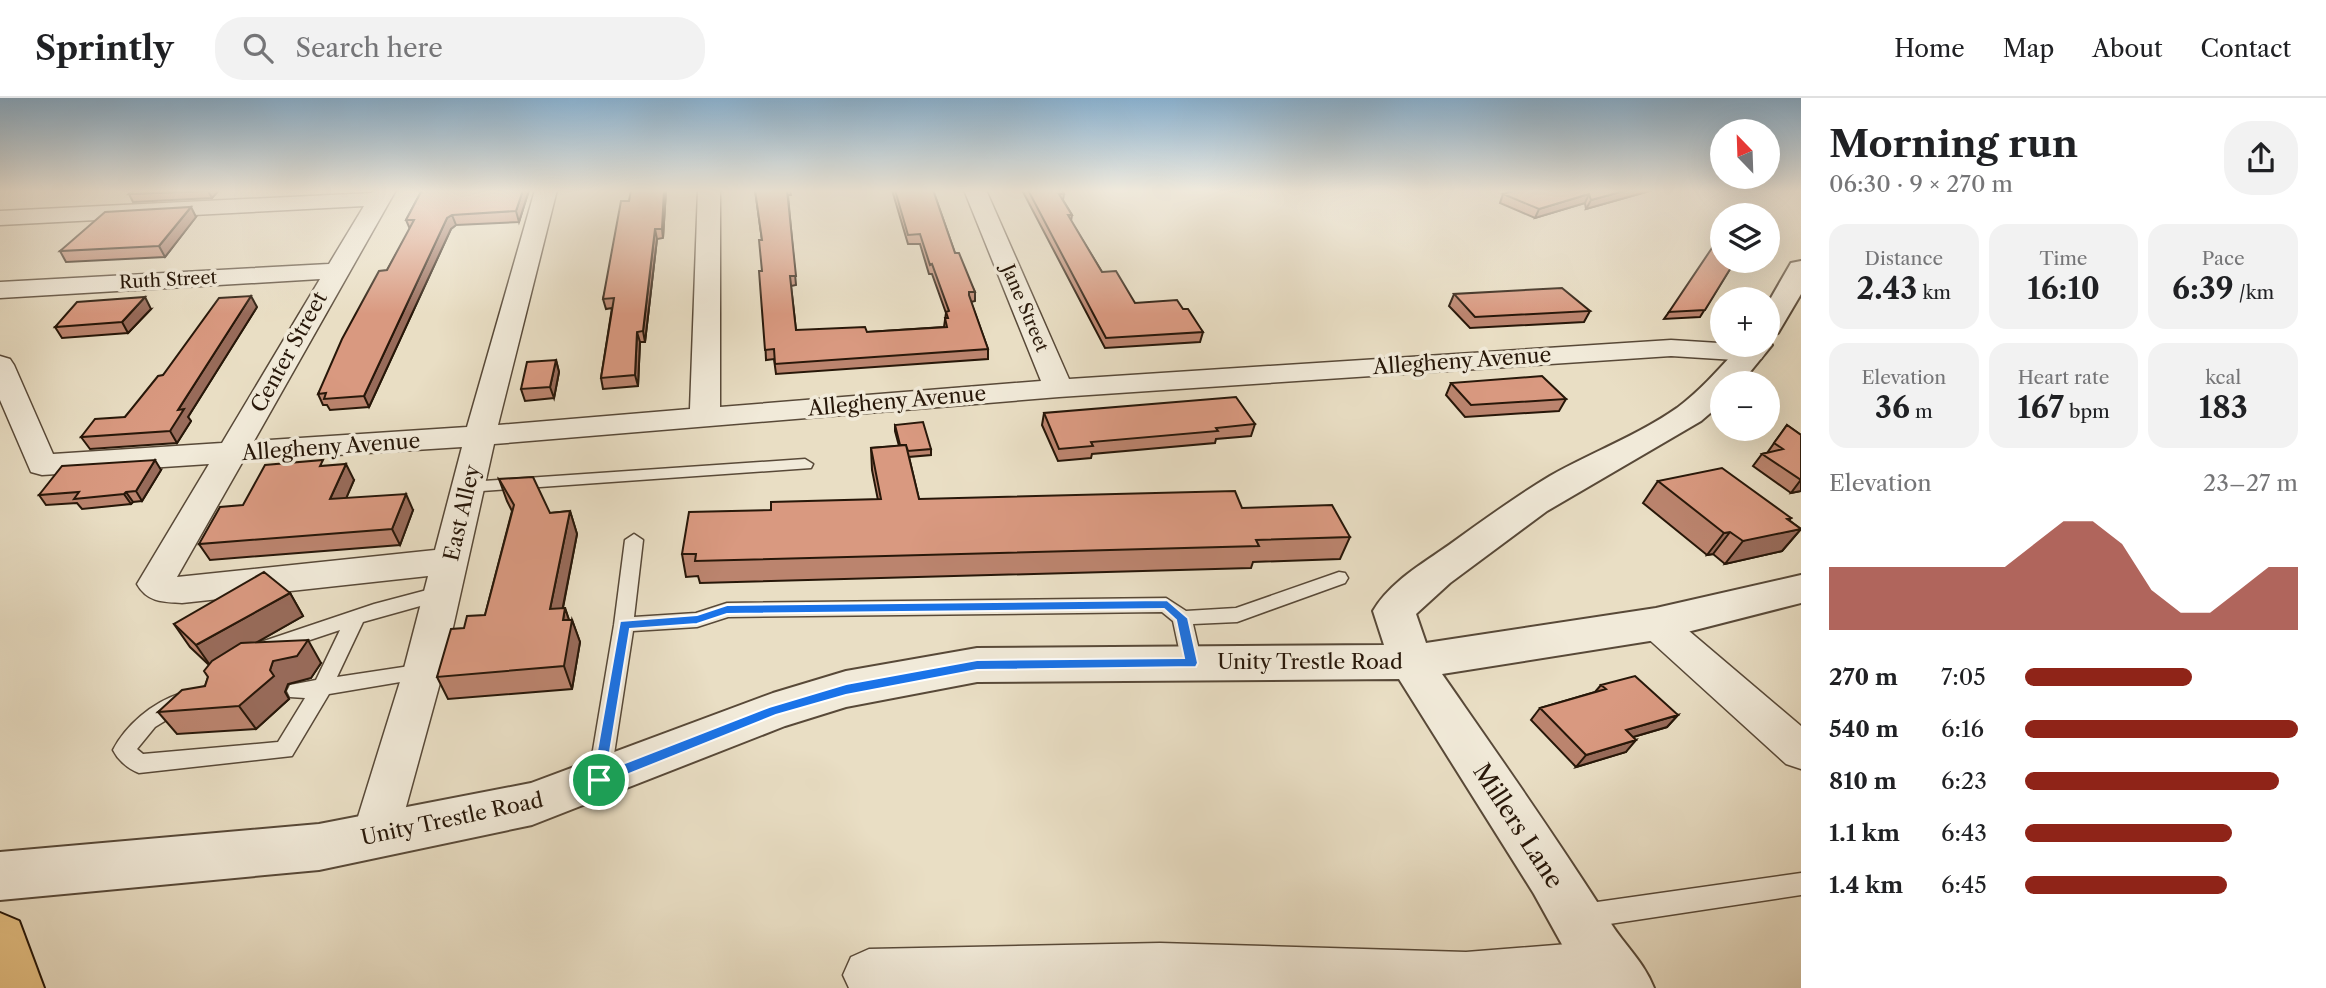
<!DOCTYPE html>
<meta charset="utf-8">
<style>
body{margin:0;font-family:"Libre Caslon Text",serif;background:#f2f2f2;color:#202124;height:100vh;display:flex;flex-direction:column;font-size:26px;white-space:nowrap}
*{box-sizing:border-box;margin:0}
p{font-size:23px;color:#757577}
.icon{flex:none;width:38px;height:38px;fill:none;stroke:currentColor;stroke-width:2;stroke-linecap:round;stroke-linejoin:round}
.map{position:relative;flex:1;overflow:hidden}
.drawer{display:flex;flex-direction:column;background:#fff;width:525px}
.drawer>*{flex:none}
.needle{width:46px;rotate:337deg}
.buttons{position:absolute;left:1710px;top:21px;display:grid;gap:14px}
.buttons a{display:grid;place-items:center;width:70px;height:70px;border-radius:50%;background:#fff;box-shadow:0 7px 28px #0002;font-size:35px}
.pin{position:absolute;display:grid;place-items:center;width:60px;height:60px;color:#fff;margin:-30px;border:4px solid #fff;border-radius:50%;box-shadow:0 2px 7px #0007}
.round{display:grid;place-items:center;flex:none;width:74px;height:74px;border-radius:28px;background:#f2f2f2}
.head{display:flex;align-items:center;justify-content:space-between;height:119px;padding:0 28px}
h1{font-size:38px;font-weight:700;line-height:52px}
.metrics{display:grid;grid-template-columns:repeat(3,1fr);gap:10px;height:119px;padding:7px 28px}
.metrics div{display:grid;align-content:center;border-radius:18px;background:#f2f2f2;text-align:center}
.metrics b{font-size:30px;font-weight:700}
.metrics small{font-size:19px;font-weight:400}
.metrics p{font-size:19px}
.chart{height:196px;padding:14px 28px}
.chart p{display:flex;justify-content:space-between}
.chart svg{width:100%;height:126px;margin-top:7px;fill:#8f2418;opacity:.7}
ul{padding:0 28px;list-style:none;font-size:23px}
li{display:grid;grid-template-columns:112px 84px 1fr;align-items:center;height:52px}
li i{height:18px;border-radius:9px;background:#8f2418}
header{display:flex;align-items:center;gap:42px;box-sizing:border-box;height:98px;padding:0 35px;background:#fff;border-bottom:2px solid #e0e0e0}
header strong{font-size:33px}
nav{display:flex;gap:38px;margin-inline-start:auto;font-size:24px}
.search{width:490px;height:63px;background:#f2f2f2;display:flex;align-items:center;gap:18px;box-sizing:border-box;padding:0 24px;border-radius:28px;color:#757577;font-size:26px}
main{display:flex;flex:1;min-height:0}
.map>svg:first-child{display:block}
</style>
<header>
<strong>Sprintly</strong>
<div class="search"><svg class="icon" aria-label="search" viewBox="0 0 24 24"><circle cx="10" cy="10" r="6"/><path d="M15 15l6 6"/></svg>Search here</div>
<nav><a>Home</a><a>Map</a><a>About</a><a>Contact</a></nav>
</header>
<main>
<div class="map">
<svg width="1801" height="890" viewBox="0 0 1801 890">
<rect width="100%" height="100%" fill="#e9dec4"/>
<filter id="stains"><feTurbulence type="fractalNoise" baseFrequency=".00286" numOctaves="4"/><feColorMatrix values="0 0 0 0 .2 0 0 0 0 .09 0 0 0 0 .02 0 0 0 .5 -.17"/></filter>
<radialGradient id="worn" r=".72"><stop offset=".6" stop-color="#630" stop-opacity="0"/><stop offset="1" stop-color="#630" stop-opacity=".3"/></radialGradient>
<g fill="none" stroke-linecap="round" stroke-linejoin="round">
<g stroke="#584938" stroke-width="3">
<path id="service" d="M805,361L813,366L811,370L468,394L460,389L468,384Z
M634,436L643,442L634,519L696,515L727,505L1166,500L1186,513L1236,510L1339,474L1345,475L1348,480L1345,485L1237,524L1193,526L1202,565L1199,570L1192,573L1185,570L1182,565L1173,523L1162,514L728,519L697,529L633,533L610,682L607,689L599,691L591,689L588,682L614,527L625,442Z
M442,488L449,490L451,495L449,500L363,524L337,579L423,566L430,569L433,574L430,579L329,596L292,658L139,675C128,671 118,662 113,652C126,627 152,605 179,596L186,598L189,604L186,610L155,629L137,651L143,656L278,644L305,600L290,599L287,593L290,587L316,582L340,532L262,558L255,556L252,551L255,546L374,506Z
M1801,775V797L1583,830L1574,826L1571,818L1574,810L1583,806Z"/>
</g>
<g stroke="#584938" stroke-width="3">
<path id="minor" d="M374,92H396L254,343L467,329L535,92H557L498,327L690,311L698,92H720V309L1041,283L964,92H986L1069,281L1671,242L1751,247L1761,249L1765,255L1761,261L1751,263L1671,258L1059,299L494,346L443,574L398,738L391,753L375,759L359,753L352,738L403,574L428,478L182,505C163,504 147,504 137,486L209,366L42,377L31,374L0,302V258L10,261L14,267L53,356L222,345L320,181L0,200V184L329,166L364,108L0,127V113L372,95ZM462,349L435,452L177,479L243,363Z
M1656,512L1669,516L1801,628V671L1786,666L1643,536L1637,526L1643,516Z
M1605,843L1623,850L1630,868L1623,886L1613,890H849L843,877L851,859L869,851L1160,845L1466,854Z"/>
</g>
<g stroke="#584938" stroke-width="4">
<path id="tertiary" d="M1801,163V196L1778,235L1768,238V205L1791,165Z
M1768,241L1772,247L1741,285H1722V305L1701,323L1547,413L1450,485L1416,516L1426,545L1656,510L1801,477V505L1656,542L1442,576C1499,658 1557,740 1610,824C1625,848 1644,864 1654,890H1587L1585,888L1534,796L1399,581L977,584L846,609L785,628L532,727L319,772L0,802V754L319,726L531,685L773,595L846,573L977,550L1384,547L1373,513C1390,484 1422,466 1449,447C1482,423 1515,399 1550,378C1592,354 1637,338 1677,310C1701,292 1721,269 1741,247H1768Z"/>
</g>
<g stroke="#271709" stroke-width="4">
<path id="motorway" d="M0,815L19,823L44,890H0Z"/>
</g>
<use href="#service" fill="#f1ead9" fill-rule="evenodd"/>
<use href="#minor" fill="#f1ead9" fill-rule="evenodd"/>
<use href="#tertiary" fill="#f1ead9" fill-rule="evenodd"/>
<use href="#motorway" fill="#e4bf82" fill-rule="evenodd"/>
</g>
<path fill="#bb846e" stroke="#271709" stroke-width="2" d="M219,92L212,100L133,104L129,96Z
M422,92H529L519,124L456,127L451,131L369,309L330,312L327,307H323L318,296L410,131L406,122Z
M666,92L663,140L657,141L645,244H640L638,288L603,291L601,280L612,210L606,211L603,201L629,103Z
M755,92H790L791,97H788L796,187L791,188L796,232L867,234L944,229L946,215L932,176H929L920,146H908L892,92H933L955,155L975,194V203L971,204L988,251V261L776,276L774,261L766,262L762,173V142Z
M1022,92H1062L1064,96L1063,102L1072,117L1071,123L1102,174L1135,205L1183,211L1203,234L1200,244L1105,250Z
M1653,92L1586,111L1585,105L1535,120L1500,105L1503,96Z
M196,119L165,159L66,164L60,153Z
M1735,163L1700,219L1664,221L1669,214Z
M1454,196L1590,213L1584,224L1470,230L1449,208Z
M257,209L188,319L191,323L177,345L90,351L81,339L125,319L163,277Z
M151,211L128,235L62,240L55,229Z
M556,262L559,274L554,300L525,303L521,291Z
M1451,285L1566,301L1559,313L1465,319L1446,297Z
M1044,315L1255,326L1251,338L1216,341L1215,345L1092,356L1091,360L1058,363L1042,327Z
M895,327L931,351V357L909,359L919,401L1242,410L1350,439L1340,461L1253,464L1251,470L700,485L698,478L686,479L682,456L771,412L878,402L872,372L871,350L899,348L895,333Z
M1787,327L1801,337V393L1791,395L1753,368L1762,356L1767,355Z
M325,368L354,382L346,400L413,412L400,447L210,462L199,446Z
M161,372L142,403L133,404L131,406L82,411L77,405L46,407L39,397Z
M499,381L550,415L570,413L577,436L563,510H565L569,522H572L580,544L572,591L448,601L437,579L464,530L485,517L512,413L507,403Z
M1658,383L1791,420L1789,422L1801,431L1782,453L1725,466L1713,456L1707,457L1643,405Z
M290,495L303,518L257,544L321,565L311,580L288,586L285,594L289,601L256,631L177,636L158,614L205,588L208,579L209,567L190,549L174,526Z
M1601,587L1678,617L1667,629L1633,639L1626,654L1576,669L1531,622L1540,610L1595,594Z"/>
<path fill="#986b5a" stroke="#271709" stroke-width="2" d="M209,92H219L212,100L208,93Z
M523,92H529L519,124L516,113Z
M664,92L666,93L663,140L662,131Z
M1628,92H1653L1586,111L1591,102Z
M1589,96L1585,105L1535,120L1539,111Z
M191,109L196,119L165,159L159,148Z
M452,117L456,127L451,131L369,309L364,298L447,120Z
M655,131L657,141L645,244L643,233Z
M251,198L257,209L188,319L191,323L177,345L170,333L178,312Z
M145,199L151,211L128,235L122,224Z
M637,234L640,244L638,288L635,277Z
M556,262L559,274L554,300L550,289Z
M155,362L161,372L142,403L136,393Z
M346,366L354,382L339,417L330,401Z
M1801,382V393L1791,395L1800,383Z
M126,394L133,404L131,406L124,396Z
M406,396L413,412L400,447L392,431Z
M570,413L577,436L558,534L550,511Z
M1791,420L1779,435L1801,431L1782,453L1725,466L1743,443Z
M1730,434L1713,456L1707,457L1724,435Z
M290,495L303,518L212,570L196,547Z
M565,510L571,528L572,522L580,544L572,591L564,568L563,522Z
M308,542L321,565L311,580L288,586L285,594L289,601L256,631L239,608L270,572L273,563Z
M1678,617L1667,629L1616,644L1626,632Z
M1636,642L1626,654L1576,669L1586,657Z"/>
<path fill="#d99980" stroke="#271709" stroke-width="2" d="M135,92H209L208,93L129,96Z
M422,92H523L516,113L452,117L447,120L364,298L324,301L326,295L318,296L342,241L379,173L387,172L414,122H406Z
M631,92H664L662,131H655L643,233L637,234L635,277L601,280L614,200L603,201L621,103H629Z
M755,92H787L796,178H790L796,232L865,229L867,234L947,229L945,220H948L946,214L949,213L932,166L930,167L920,136L908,137L895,92H933L955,155H959L975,194H969V197L988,251L775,266L774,251L765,252L759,173H762L759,142H762Z
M1028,92H1062L1064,96H1059L1072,117H1068L1102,174L1116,173L1135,205L1177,202L1183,211H1188L1203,234L1106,240Z
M1517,92H1628L1591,102L1589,96L1539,111L1503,96Z
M191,109L159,148L60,153L105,114Z
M1722,135V163H1735L1705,212L1669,214Z
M1562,190L1590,213L1475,219L1454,196Z
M251,198L178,312L184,311L170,333L81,339L95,321L125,319L158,278L163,277L219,200Z
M145,199L122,224L55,229L77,204Z
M556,262L550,289L521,291L527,264Z
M1542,278L1566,301L1471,307L1451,285Z
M1236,299L1255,326L1216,330L1218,333L1091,344L1093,348L1059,351L1044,315Z
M923,324L931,351L908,353L906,347H900L895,327Z
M1787,327L1801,337V382L1762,356L1783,351L1774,345Z
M906,347L919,401L1235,393L1242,410L1332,407L1350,439L1256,442L1259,448L695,463L696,456H682L689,414L771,412V404L881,401L871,350Z
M155,362L136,393L126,394L124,396L74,401L79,394L39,397L62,368Z
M323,362L320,368L346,366L330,401L406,396L392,431L199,446L220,409L243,407L265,367Z
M1722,370L1791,420L1787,421L1801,431L1743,443L1730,434L1724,435L1658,383Z
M533,379L550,415L570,413L550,511L565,510L563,522H572L564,568L437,579L451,531L464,530L467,518L485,517L514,407L499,381Z
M264,474L290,495L196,547L174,526Z
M308,542L297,558L273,563L270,572L274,578L239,608L158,614L182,592L205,588L208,579L204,573L212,563L241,545Z
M1635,578L1678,617L1626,632L1636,642L1586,657L1540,610L1606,591L1601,587Z"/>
<linearGradient id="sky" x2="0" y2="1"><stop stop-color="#8ab6d8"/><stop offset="0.43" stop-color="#f5f0e4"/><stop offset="1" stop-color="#f5f0e4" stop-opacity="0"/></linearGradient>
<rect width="1801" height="216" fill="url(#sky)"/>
<path fill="#1a73e8" stroke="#fff" stroke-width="2" fill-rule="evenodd" d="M1167,502L1188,520L1198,565L1196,569L977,572L846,597L776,617L599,688L592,682L620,523L697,517L727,507ZM1164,511L1176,522L1184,560L977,562L846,586L769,609L607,672L630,531L697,526L727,516Z"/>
<g text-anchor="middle" stroke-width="7" stroke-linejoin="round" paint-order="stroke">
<g font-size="18" fill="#271709" stroke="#f1ead9">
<text transform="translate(168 182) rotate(-3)" y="6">Ruth Street</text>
<text transform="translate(1025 210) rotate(67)" y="6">Jane Street</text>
</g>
<g font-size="21" fill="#271709" stroke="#f1ead9">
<text transform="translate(289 254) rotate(-61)" y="7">Center Street</text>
<text transform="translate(1462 263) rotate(-4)" y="7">Allegheny Avenue</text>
<text transform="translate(897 303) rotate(-5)" y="7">Allegheny Avenue</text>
<text transform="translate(331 349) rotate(-4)" y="7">Allegheny Avenue</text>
<text transform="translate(462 415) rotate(-77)" y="7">East Alley</text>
<text x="1310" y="571">Unity Trestle Road</text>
<text transform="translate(452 721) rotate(-12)" y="7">Unity Trestle Road</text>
</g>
<g font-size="24" fill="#271709" stroke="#f1ead9">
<text transform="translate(1518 728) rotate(57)" y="8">Millers Lane</text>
</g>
</g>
<rect width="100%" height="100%" filter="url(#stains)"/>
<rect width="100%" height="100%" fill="url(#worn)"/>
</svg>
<div class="buttons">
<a><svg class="needle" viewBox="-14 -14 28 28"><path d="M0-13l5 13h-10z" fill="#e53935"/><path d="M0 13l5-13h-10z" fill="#757577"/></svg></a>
<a><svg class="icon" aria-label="layers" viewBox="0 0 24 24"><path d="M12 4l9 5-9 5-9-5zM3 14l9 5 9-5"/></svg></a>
<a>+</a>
<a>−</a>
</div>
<div class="pin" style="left:599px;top:682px;background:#1e9e55"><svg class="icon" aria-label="arrive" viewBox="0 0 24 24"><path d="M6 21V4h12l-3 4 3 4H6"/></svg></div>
</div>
<section class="drawer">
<div class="head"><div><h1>Morning run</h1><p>06:30 · 9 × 270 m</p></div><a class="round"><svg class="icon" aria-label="share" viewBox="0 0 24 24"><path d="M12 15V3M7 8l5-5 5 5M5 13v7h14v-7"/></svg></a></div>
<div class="metrics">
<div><p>Distance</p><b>2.43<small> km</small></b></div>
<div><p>Time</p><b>16:10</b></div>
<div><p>Pace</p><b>6:39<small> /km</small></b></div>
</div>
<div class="metrics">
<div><p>Elevation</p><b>36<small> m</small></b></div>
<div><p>Heart rate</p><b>167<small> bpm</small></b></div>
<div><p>kcal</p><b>183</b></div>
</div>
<div class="chart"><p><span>Elevation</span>23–27 m</p>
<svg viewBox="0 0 160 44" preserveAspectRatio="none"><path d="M0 44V22L10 22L20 22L30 22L40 22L50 22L60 22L70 14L80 6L90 6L100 14L110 30L120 38L130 38L140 30L150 22L160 22V44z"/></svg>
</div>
<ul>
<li><b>270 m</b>7:05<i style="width:61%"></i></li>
<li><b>540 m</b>6:16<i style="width:100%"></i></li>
<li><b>810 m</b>6:23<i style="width:93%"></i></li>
<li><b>1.1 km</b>6:43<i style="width:76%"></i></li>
<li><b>1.4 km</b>6:45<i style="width:74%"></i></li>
</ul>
</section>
</main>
